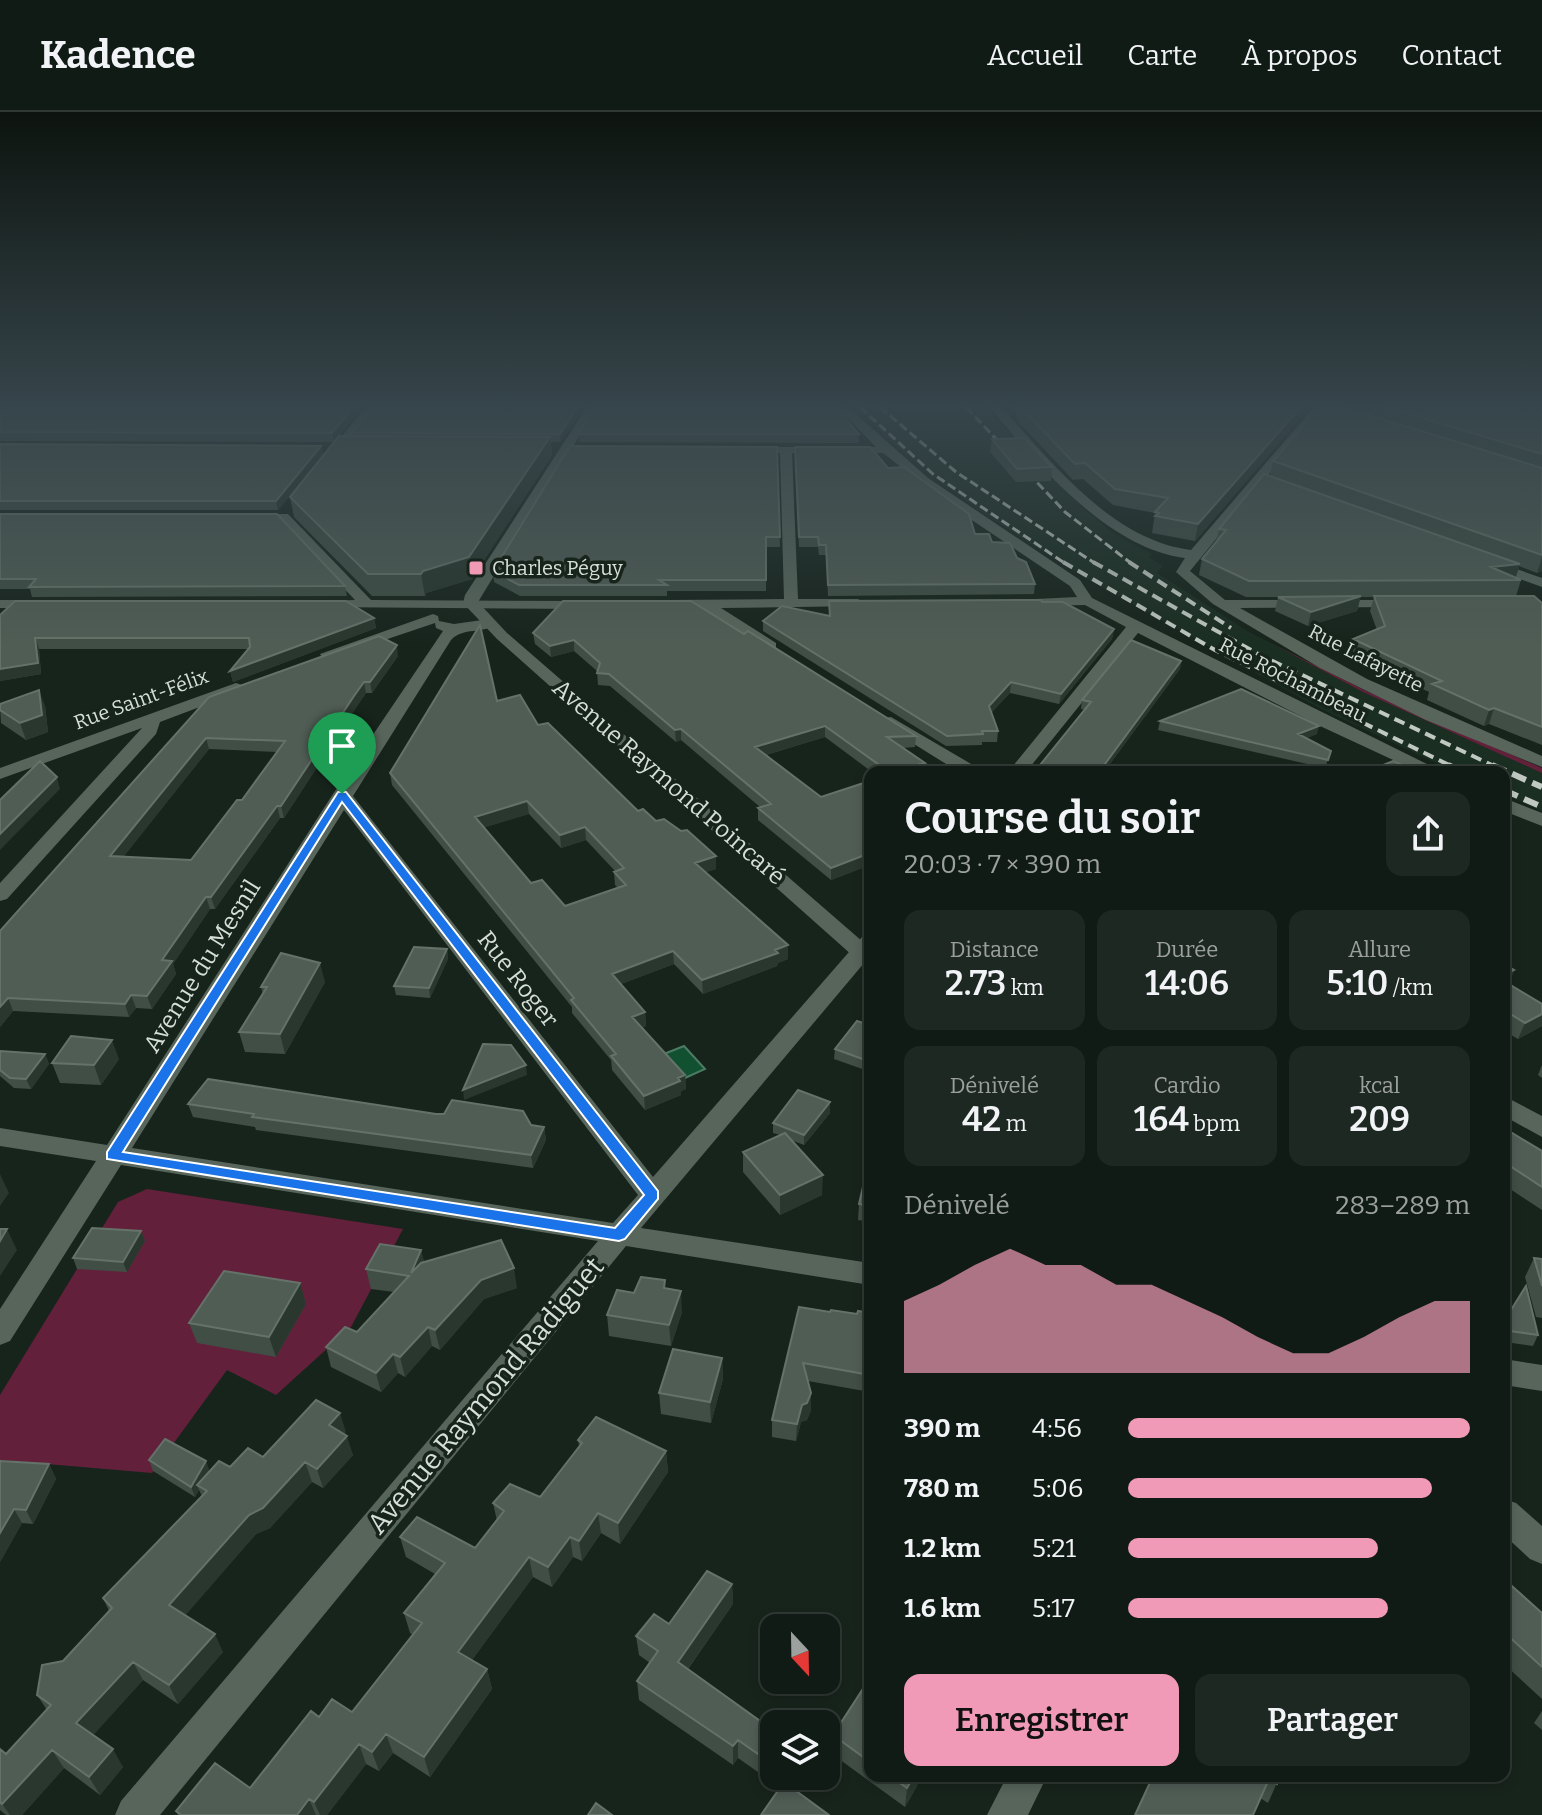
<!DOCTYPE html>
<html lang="fr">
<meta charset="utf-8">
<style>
body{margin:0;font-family:Bitter,serif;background:#1e2822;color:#f1f3f6;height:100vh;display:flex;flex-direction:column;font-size:30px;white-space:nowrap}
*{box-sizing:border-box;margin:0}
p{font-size:26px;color:#9ca1a0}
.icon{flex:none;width:44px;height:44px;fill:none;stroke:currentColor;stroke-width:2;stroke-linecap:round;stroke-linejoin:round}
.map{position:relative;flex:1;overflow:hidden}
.sheet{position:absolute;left:864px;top:654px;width:646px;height:1016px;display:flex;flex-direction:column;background:#111b15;border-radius:16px;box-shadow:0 4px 12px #0003,0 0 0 2px #303934}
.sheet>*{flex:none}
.needle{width:52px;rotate:158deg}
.buttons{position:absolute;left:760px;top:1502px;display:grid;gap:16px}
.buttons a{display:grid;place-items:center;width:80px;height:80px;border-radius:16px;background:#111b15;box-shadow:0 4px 12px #0003,0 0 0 2px #303934;font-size:40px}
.pin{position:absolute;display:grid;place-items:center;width:68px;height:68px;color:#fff;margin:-82px -34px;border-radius:50% 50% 50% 0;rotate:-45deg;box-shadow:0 0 8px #0007}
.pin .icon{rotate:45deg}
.round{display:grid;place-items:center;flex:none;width:84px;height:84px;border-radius:16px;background:#1e2822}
.headline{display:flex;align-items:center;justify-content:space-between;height:136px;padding:0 40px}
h1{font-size:44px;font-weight:600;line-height:60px}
.metrics{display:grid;grid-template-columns:repeat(3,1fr);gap:12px;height:136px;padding:8px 40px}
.metrics div{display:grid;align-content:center;border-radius:16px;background:#1e2822;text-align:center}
.metrics b{font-size:34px;font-weight:600}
.metrics small{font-size:22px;font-weight:400}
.metrics p{font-size:22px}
.chart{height:224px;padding:16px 40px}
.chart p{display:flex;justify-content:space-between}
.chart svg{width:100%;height:144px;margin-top:8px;fill:#f09ab7;opacity:.7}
.primary-button{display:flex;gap:16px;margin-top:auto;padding:16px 40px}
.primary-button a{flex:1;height:92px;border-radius:16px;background:#f09ab7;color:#111;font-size:32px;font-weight:600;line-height:92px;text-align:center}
.primary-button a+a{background:#1e2822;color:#f1f3f6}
ul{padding:0 40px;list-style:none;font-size:26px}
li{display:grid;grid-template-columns:128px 96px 1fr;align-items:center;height:60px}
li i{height:20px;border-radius:10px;background:#f09ab7}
header{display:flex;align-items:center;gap:48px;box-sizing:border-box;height:112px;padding:0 40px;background:#111b15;border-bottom:2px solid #303934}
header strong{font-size:38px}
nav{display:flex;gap:44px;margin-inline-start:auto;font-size:28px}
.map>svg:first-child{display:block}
</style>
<header>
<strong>Kadence</strong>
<nav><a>Accueil</a><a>Carte</a><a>À propos</a><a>Contact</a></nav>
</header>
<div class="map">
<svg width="1542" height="1703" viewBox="0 0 1542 1703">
<rect width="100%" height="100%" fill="#17241c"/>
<path fill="#1b2e22" d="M855,295H984L1081,394L1114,422L1152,442L1149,445L1163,454L1157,461L1249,520L1366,579L1542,656V699L1504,682V660H1455L1317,595L1091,469L980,400L898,336Z"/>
<path fill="#62203b" d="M1269,530L1366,579L1542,656V661L1363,580Z
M147,1077L403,1117L351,1215L276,1283L227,1258L152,1361L0,1348V1283L118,1090Z"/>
<path fill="#115131" stroke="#4c7b63" stroke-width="2" d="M684,934L705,957L685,966L664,942Z"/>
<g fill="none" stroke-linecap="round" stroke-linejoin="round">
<path fill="#57655b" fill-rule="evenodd" d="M366,295H376L333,349H325V345Z
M837,295H848L928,366L1080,468L1092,486L1443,660H1419L1320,614L1138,521L1026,660H1008L1126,515L1085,493L1031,494L1029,491L1036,487L1077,485L1070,474L948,392L883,341H792L798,487H858L865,491L863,494L721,496L776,531V537L771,539L701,496L663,495V489L668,488L784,487L780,341H750L744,338L750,335H876Z
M990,295H1001C1052,350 1111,428 1191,438L1314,295H1324L1190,459L1225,488H1407L1409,491L1402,495L1240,496L1367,567L1542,644V655L1426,608L1320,556L1213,492L1176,460L1185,446C1109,437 1036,352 990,295Z
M244,402H288L371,488L590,489L597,493L590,497L319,495V489L355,488L280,409H249L244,408Z
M1491,448L1542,466V475L1486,455V449Z
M0,488H42L49,492L42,496H0Z
M433,502L438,504L439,509L454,512L489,507L497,512C483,522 463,515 451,528L353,684L653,1065L862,825L870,824V844L641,1116L870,1151V1173L626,1134L160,1703H115L121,1689L598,1129L121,1053L10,1229L0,1233V1197L96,1049L0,1034V1016L107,1033L333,682L443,519L436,516L435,511L334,545H322L320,542ZM344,698L638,1083L613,1111L132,1036Z
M236,571L242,573L244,576L242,579L160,610L156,622L7,787L0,789V771L142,616L0,667V656Z
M891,605L978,656L981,660H959L885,614L882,610L885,606Z
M1504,686L1542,701V714L1504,699Z
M1504,984L1542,1004V1025L1504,1004Z
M1504,1247L1542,1253V1279L1504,1273Z
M1007,1664H1047L1028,1703H987Z"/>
<path fill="#57655b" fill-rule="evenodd" d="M587,295H597L478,490L507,521L870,836V854L862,852L497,527L463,491L465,483Z
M1504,1387L1516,1391L1542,1414V1452L1530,1447L1504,1423Z"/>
<path stroke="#bfc8c1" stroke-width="3" stroke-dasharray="9 4" stroke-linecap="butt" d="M860,295L933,362L1066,452
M880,295L956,360L1096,452
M966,295L1065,400L1132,452"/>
<path stroke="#bfc8c1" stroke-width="4" stroke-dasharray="11 6" stroke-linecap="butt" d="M1063,450L1215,538L1453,655
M1093,450L1260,543L1496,655
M1129,450L1231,516"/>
<path stroke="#bfc8c1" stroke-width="6" stroke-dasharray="15 7" stroke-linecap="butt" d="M1448,653L1463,660
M1492,653L1542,675
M1504,678L1542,695"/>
</g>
<path fill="#404e45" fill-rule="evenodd" d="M0,295H362L334,330L0,329Z
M584,295L560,330H551L552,343L472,467L426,481L425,484H372L294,405L290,385L352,325V321Z
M1009,295H1310L1195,429L1152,421L1155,401L1113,393L1083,367L1073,368L1016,307V302Z
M1319,295H1542V459L1537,461L1519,454L1515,466L1521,468L1516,484L1542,491V633L1489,612L1484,614L1427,588L1429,580L1349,542L1353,527L1377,518L1370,499L1374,485H1360L1357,499L1308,514L1275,499L1278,485H1246L1199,463L1202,447L1216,430L1219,417L1270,364L1273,349Z
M578,322H859V331L579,330Z
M992,327L1052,355L1051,369L1016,370L990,340Z
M0,332L321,334L323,343L278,398H0Z
M777,335L780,435H766V479H667V484H520L494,470L493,459Z
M795,344L888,356L975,422L992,430L1017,446L1035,472L1034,482L828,484L826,443H819L818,435H799Z
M0,402L345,474L347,484L32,485L30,477H0Z
M829,489L1042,490L1114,517L1112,527L1059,592L1010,581L991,601L998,619L997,630H982V633L946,634L763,519V509L829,504Z
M0,503L374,506L376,516L233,570L230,559L249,537H39L41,562L0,569Z
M533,521L744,522L916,624L915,635L903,636L931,660H872L825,625L766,643L821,685L870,669V753L831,768L758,708V696L760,695L681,628L676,630L610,574L598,573L597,559L574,539L551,545L535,532Z
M398,544L372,581H366L356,595L284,706H280L215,797H210L173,852L176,862L152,897L136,896L129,905L13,899L0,915V819L209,585ZM209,637L277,640L242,688L191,748L123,745Z
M1181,549L1180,557L1104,660H1036L1085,598L1081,597L1082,588Z
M497,589L538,613L638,699L656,709L681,719L716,744V757L705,760L788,833V847L778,851L777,854L703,882L674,852L621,872L645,900L646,914L642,916L685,963L686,977L681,979V983L645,998L612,958L611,948L572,901V895L392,673L390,661ZM529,702L561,736L586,728L615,759L614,760L615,773L618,776L565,794L531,771L484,715Z
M0,592L45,594L48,620L26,628L1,611Z
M1160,609L1317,622L1306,626L1331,639L1325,656L1158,618Z
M447,837L448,847L430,886L396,883L394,874Z
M1504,852L1514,858L1509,872L1542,892V914L1518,927L1504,919Z
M325,870L285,942L245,940L239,920L263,882L261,875Z
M870,913L868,959L834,947L835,937Z
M0,939L45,942L49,952L31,977L14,976L0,964Z
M119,947L101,973L60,971L52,951Z
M1542,953V966L1538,963Z
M830,990V1001L804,1033L791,1028L822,1083L780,1103L743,1060V1040L780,1023L773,1021V1011Z
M188,992L436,1002L544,1015L546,1028L533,1056L256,1018L255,1015L193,1005Z
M1504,1016L1542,1039V1098L1504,1073Z
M870,1063V1110L858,1108L859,1092Z
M141,1119L145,1129L127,1160L77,1157L73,1146Z
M421,1138L424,1150L517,1176L484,1187L440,1238L432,1234L405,1265L398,1261L381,1280L331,1255L326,1235L357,1220L394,1180L371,1177L366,1157Z
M1534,1146L1542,1147V1206L1536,1205L1525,1165Z
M665,1168V1176L682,1200L671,1234L609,1224L607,1203L634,1181Z
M300,1171L306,1192L276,1245L197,1231L189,1211Z
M830,1200L857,1202L870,1201V1280L808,1269L811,1281V1298L807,1308L801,1310L796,1329L772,1325V1308Z
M1506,1206L1538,1223L1533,1234L1505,1230L1504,1211Z
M722,1246L723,1267L711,1311L661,1302L659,1281Z
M346,1320L344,1322L353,1343L323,1376L312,1370L270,1416L256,1422L185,1503L223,1540L178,1592L143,1568L93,1623L123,1655L100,1683L64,1656L22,1703H6L0,1698V1637L6,1642L47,1598L37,1583L63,1549L109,1499L103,1486L202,1384L199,1378L195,1385L153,1359L149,1348L210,1359L230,1355Z
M578,1328L666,1339L668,1360L620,1432L601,1421L582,1449L573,1445L552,1475L533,1465L472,1548L487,1557L492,1577L430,1665L393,1641L379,1659L366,1652L327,1703H178L176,1699L250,1676L319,1605L352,1600L413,1523L410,1521L404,1501L435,1462L406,1445L400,1425L475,1436L497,1409L493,1391L540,1385L579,1334Z
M0,1349L49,1352L56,1367L33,1412L22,1411L0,1450Z
M870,1379V1424L864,1421L866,1404Z
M1504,1467L1542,1501V1587L1504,1552Z
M732,1472L733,1492L688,1557L774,1619L765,1665L738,1646L733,1653L639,1588L637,1569L650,1551L639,1543L636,1524L669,1512Z
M870,1557V1664H919L917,1674L905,1695L832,1642L833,1623L869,1568Z
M1542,1599V1618L1534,1611Z
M1280,1664L1268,1691L1260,1686L1135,1703Z"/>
<path fill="#29372e" d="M354,295H362L334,330L332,321Z
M578,295H584L560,330V322Z
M1301,295H1310L1195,429L1198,412Z
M550,325L552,343L472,467L426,481L425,484L421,462L423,459Z
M321,334L323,343L278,398L276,389Z
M1542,445V459L1537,461Z
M1520,452L1515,468L1491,455Z
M1361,484L1357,499L1308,514L1311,500Z
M374,506L376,516L233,570L230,559Z
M1114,517L1112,527L1059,592L1061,582Z
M35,526L39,537L41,562L0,569V557Z
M574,528V539L551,545L550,534Z
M397,533L398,544L372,581L370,570Z
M1181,549L1180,557L1104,660H1099Z
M364,570L366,581L284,706L281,694Z
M1011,570L1010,581L988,604L989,594Z
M39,578L45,594L48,620L26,628L20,611Z
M1494,596L1489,612L1484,614L1489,598Z
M825,614V625L755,646V635Z
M1319,614L1317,622L1296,631L1298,622Z
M681,617V628L676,630L675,618Z
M206,626L209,637L114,757L110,744Z
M57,665L60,677L0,738V722Z
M527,689L529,702L477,718L475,705Z
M277,694L280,706L215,797L211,785Z
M585,715L586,728L561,736L560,723Z
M870,741V753L831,768V756Z
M716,744V757L695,764V751Z
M206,785L210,797L173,852L176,862L152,897L147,884L162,848Z
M788,833V847L778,851L777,854L703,882L702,868Z
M447,837L448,847L430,886L429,876Z
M673,839L674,852L613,875L612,862Z
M320,851L325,870L285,942L280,922Z
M1514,858L1508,874L1504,876V863Z
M131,883L136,896L129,905L125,892Z
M8,886L13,899L0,915V895Z
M645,900L646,914L633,919L632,905Z
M1542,902V914L1518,927L1525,911Z
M112,928L119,947L101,973L94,953Z
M45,942L49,952L31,977L26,967Z
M526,953L527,963L464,988L463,978Z
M685,963L686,977L681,979V983L645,998L644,984Z
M830,990V1001L804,1033V1023Z
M544,1015L546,1028L533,1056L531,1043Z
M0,1062L9,1081L0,1094Z
M823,1063L822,1083L780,1103V1083Z
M7,1117L17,1138L0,1164V1129Z
M141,1119L145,1129L127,1160L123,1150Z
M421,1138L426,1157L411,1161Z
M514,1156L517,1176L484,1187L440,1238L435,1218L481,1168Z
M300,1171L306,1192L276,1245L269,1225Z
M681,1179L682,1200L671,1234L669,1213Z
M428,1215L432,1234L405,1265L400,1245Z
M393,1242L398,1261L381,1280L376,1261Z
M722,1246L723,1267L711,1311L710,1290Z
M811,1281V1298L807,1308L801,1310L796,1329L797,1312L802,1293Z
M340,1301L346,1320L335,1332L329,1313Z
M347,1324L353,1343L323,1376L317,1357Z
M666,1339L668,1360L620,1432L618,1411Z
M206,1349L210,1360L197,1373L199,1378L195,1385L191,1375Z
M305,1350L312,1370L270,1416L256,1422L178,1512L169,1493L249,1403Z
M49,1352L56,1367L33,1412L26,1398Z
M14,1397L22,1411L0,1450V1421Z
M598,1401L601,1421L582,1449L579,1429Z
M570,1425L573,1445L552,1475L548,1455Z
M529,1445L533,1465L463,1560L458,1540Z
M732,1472L733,1492L679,1569L678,1550Z
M215,1522L223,1540L178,1592L169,1573Z
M133,1550L143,1568L88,1629L76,1611Z
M487,1557L492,1577L430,1665L424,1645Z
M386,1622L393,1641L379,1659L372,1640Z
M738,1628V1646L733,1653V1634Z
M359,1632L366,1652L327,1703H320L314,1690Z
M774,1634V1653L765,1665V1647Z
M113,1637L123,1655L100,1683L89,1665Z
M52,1638L64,1656L22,1703H10L2,1692Z
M914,1664H919L917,1674L905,1695L907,1676Z
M309,1687L316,1703H297Z"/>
<path fill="#505d55" stroke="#657269" stroke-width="2" fill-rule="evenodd" d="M0,295H354L332,321L0,320Z
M372,295H578L560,322L352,321Z
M595,295H836L859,322H578Z
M1020,295H1301L1198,412L1155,404L1159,401L1155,400L1168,386L1115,377L1085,351L1075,352Z
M1319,295H1343L1542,356V443L1273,349Z
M1385,295H1542V342Z
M339,324L550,325L469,445L423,459L421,462H368L290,385Z
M1024,326L1052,355L1017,357L992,327Z
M0,332L321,334L276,389H0Z
M570,334L777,335L780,425H766V468H659L667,473H519L493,459Z
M795,335H870L888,356L904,355L969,402L975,422H989L992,430L1010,431L1017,446L1026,450L1035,472L828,473L826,433H819L818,425H799Z
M1264,362L1520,452L1491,455L1521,468L1249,469L1202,447L1226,418L1219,417Z
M0,402H277L345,474L29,475L36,467H0Z
M1361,484L1311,500L1278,485Z
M1374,484H1534L1542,491V615L1494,596L1489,598L1432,572L1442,569L1353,527L1385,514Z
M1041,488L1042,490H1063L1114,517L1061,582L1011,570L989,594L998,619H982L983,622L947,624L763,509L782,494L830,504L829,489Z
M15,489H346L374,506L230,559L250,535L249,526H35L38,551L0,557V503Z
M563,489H691L744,522L748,519L916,624L887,625L925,651L920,652L931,660H889L825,614L755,635L821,685L870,669V741L831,756L758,696L771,692L681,617L675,618L609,562L597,561L600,551L574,528L550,534L533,521Z
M480,513L497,589L520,583L538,613L548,611L638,699L643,697L656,709L664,707L681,719L687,718L716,744L695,751L788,833L775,838L778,841L702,868L673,839L612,862L645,900L632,905L685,963L678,966L680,969L644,984L611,944L616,942L571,888L574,886L390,661ZM527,689L560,723L585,715L624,756L614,760L626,773L565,794L542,768L531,771L475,705Z
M379,524L397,533L370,570H364L354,584L281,694H277L211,785H206L162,848L172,849L147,884L131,883L125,892L8,886L0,895V819L209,585ZM206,626L285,629L242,688H237L191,748L110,744Z
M1131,528L1181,549L1099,660H1042L1036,658L1091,590L1082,588Z
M1241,577L1319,614L1298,622L1331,639L1328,648L1160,609Z
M39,578L42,603L20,611L0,598V592Z
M40,649L57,665L0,722V688Z
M1393,649L1420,660H1366Z
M414,835L447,837L429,876L394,874Z
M281,841L320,851L280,922L239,920L267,875H261Z
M1504,852L1514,858L1504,863Z
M1504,869L1542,892V902L1525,911L1504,898Z
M857,909L870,913V947L868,949L835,937Z
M71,924L112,928L94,953L52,951Z
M483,932L511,933L526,953L463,978Z
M0,939L45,942L26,967L10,966L0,958Z
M208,967L436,1002H444L452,988L523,999L531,1013L544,1015L531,1043L252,1005L254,1002L188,992Z
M798,978L830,990L804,1023L773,1011Z
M1504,1016L1542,1039V1075L1504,1050Z
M785,1021L823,1063L780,1083L743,1040Z
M866,1062L870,1063V1094L859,1092Z
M92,1116L141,1119L123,1150L73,1146Z
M0,1117H7L0,1129Z
M501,1128L514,1156L481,1168L435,1218L428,1215L400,1245L393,1242L376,1261L326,1235L345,1215L357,1220L409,1164L366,1157L380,1132L421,1138L411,1161L421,1151Z
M1534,1146L1542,1147V1174Z
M224,1159L300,1171L269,1225L189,1211Z
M641,1165L665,1168L664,1176L681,1179L669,1213L607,1203L617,1178L634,1181Z
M1526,1174L1538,1223L1510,1219L1506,1206Z
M799,1195L830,1200L831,1198L857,1202L858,1199L870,1201V1263L803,1251L811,1281L807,1291L802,1293L797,1312L772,1308Z
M673,1237L722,1246L710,1290L659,1281Z
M316,1288L340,1301L329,1313L347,1324L317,1357L305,1350L263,1396L249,1403L169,1493L215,1522L169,1573L133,1550L76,1611L113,1637L89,1665L52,1638L2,1692L0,1690V1637L6,1642L51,1593L37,1583L42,1553L63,1549L112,1496L103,1486L207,1379L197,1373L219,1349L230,1355L248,1336L263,1345Z
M596,1305L666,1339L618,1411L598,1401L579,1429L570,1425L548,1455L529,1445L458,1540L487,1557L424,1645L386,1622L372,1640L359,1632L314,1690L309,1687L297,1703H181L176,1699L215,1651L250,1676L311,1599L319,1605L332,1587L352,1600L422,1511L404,1501L445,1451L400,1425L417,1405L475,1436L504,1399L493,1391L510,1372L540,1385L582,1331L578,1328Z
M165,1327L206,1349L191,1375L149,1348Z
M0,1349L49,1352L26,1398L14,1397L0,1421Z
M870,1379V1406L866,1404Z
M707,1459L732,1472L678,1550L774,1619V1634L765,1647L738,1628L733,1634L637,1569L658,1539L636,1524L654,1502L669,1512Z
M1504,1467L1542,1501V1555L1504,1520Z
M870,1566V1650L833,1623Z
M890,1664H914L907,1676Z
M1153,1664H1280L1277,1672L1269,1667L1253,1703H1135Z
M784,1670L829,1703H761Z
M596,1691L612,1703H588Z"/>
<linearGradient id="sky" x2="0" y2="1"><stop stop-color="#0d140f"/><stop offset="0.55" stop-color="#36454b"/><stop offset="1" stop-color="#36454b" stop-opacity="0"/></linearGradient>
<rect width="1542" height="533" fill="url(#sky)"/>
<path fill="#1a73e8" stroke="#fff" stroke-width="2" fill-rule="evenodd" d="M338,680H346L658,1079V1087L625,1127L619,1129L107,1047V1040ZM342,690L644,1083L615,1116L123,1040Z"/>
<rect fill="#f09ab7" stroke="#17241c" stroke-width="3" x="468" y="448" width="16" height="16" rx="4"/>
<g text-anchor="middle" stroke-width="7" stroke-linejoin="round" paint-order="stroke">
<g font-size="20" fill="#d6ded8" stroke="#17241c" text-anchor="start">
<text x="492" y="463">Charles Péguy</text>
</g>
<g font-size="20" fill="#d6ded8" stroke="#17241c">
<text transform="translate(1366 546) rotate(27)" y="7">Rue Lafayette</text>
<text transform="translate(1293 568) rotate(27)" y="7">Rue Rochambeau</text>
<text transform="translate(141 587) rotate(-20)" y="7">Rue Saint-Félix</text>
</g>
<g font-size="24" fill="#d6ded8" stroke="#17241c">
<text transform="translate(669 670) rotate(41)" y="8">Avenue Raymond Poincaré</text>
<text transform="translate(202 854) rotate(-58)" y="8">Avenue du Mesnil</text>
<text transform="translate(518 867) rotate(52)" y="8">Rue Roger</text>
</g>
<g font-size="28" fill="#d6ded8" stroke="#17241c">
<text transform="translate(485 1283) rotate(-50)" y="10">Avenue Raymond Radiguet</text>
</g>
</g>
</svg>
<div class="buttons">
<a><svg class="needle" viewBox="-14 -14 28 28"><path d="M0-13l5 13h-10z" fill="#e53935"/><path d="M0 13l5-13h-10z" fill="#9ca1a0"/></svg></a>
<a><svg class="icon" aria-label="layers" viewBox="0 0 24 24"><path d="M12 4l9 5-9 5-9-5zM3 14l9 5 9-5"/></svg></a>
</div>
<div class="pin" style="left:342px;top:682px;background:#1e9e55"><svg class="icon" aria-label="arrive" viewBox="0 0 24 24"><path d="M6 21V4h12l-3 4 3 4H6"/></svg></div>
<section class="sheet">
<div class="headline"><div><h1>Course du soir</h1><p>20:03 · 7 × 390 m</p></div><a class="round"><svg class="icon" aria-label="share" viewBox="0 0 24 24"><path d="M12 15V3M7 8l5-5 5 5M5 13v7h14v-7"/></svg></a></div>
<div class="metrics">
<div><p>Distance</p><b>2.73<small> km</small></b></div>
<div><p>Durée</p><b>14:06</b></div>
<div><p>Allure</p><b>5:10<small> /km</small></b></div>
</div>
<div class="metrics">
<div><p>Dénivelé</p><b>42<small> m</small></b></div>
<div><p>Cardio</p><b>164<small> bpm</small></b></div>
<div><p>kcal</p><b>209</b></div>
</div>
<div class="chart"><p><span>Dénivelé</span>283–289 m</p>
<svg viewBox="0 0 160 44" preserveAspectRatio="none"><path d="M0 44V22L10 17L20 11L30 6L40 11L50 11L60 17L70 17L80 22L90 27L100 33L110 38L120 38L130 33L140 27L150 22L160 22V44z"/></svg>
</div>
<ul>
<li><b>390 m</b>4:56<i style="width:100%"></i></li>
<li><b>780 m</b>5:06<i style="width:89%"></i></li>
<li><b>1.2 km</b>5:21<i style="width:73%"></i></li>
<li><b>1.6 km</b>5:17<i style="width:76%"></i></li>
</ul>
<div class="primary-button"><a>Enregistrer</a><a>Partager</a></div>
</section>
</div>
